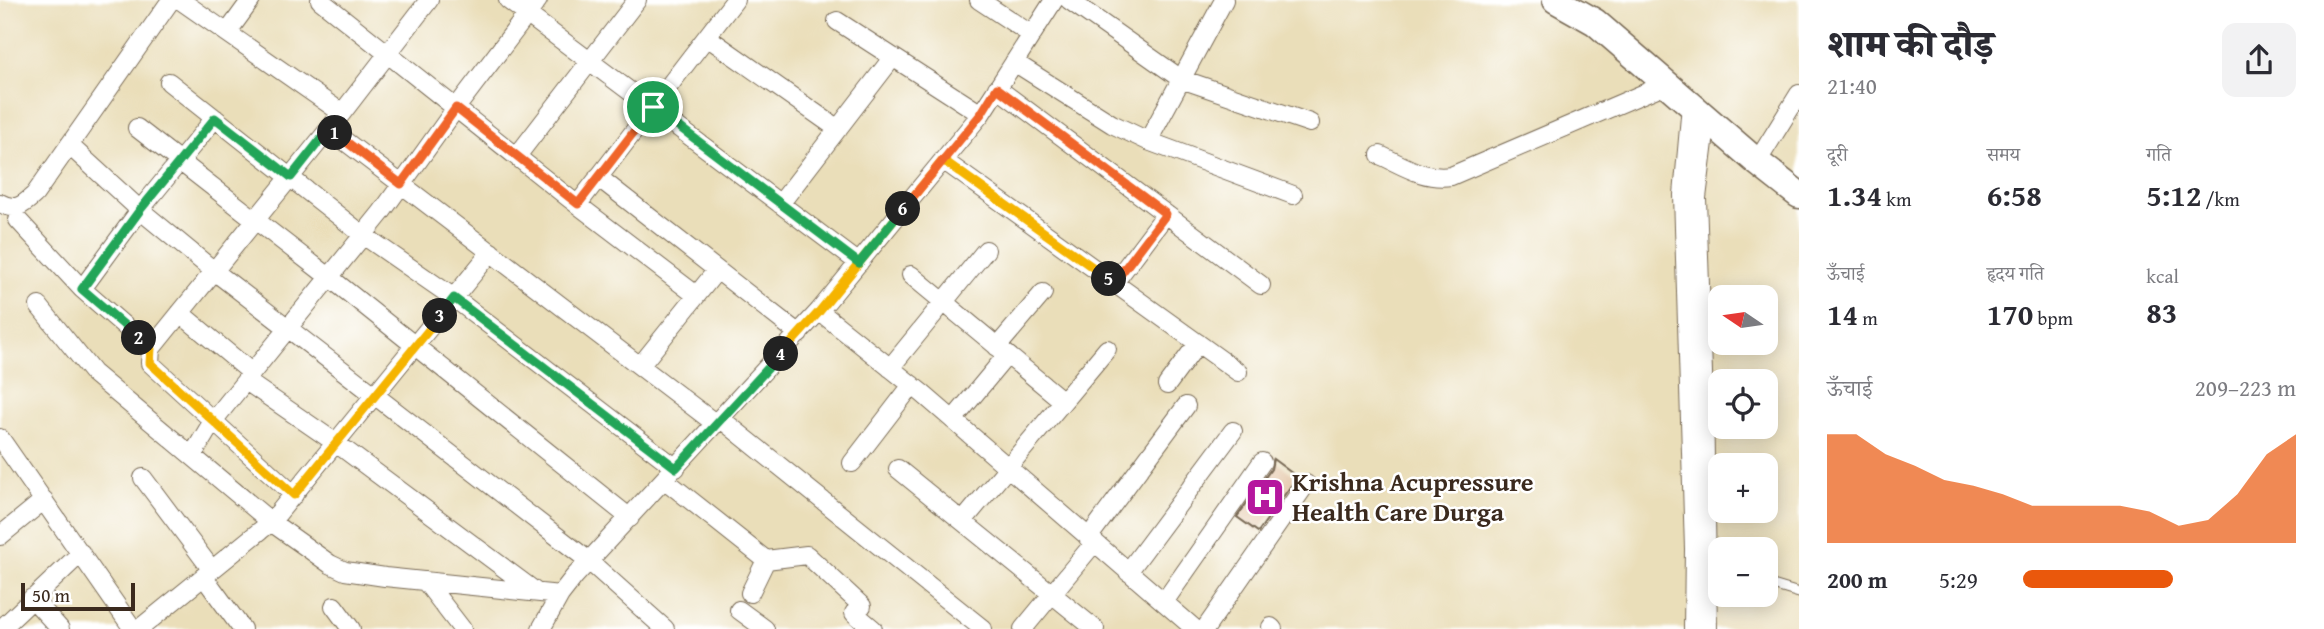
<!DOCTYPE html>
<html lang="hi">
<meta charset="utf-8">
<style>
body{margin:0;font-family:"Gentium Book Plus","Noto Serif Devanagari",serif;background:#f2f2f3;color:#2b2b33;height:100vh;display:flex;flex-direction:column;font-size:26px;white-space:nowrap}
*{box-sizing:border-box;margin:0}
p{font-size:23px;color:#7c7c81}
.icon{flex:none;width:38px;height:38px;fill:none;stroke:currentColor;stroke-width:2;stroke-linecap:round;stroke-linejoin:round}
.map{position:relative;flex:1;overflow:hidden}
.panel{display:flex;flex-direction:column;background:#fff;width:525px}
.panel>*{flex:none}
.needle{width:46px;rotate:283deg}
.controls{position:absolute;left:1708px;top:285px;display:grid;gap:14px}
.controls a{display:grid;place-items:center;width:70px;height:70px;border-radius:14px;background:#fff;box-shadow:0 4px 18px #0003;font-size:35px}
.scale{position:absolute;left:21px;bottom:18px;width:114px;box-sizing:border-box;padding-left:7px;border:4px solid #3b2a1e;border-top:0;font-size:19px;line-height:24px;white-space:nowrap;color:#3b2a1e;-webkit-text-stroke:5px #fff;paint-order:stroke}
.pin{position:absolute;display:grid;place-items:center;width:60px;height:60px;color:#fff;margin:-30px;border:4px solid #fff;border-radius:50%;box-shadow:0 2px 7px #0007}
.km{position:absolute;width:35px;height:35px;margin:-18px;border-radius:50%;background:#222;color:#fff;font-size:19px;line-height:35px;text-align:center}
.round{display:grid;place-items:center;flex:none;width:74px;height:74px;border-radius:14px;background:#f2f2f3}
.headline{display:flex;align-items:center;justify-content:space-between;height:119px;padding:0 28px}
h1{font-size:38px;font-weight:800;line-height:52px}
.figures{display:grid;grid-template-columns:repeat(3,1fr);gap:10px;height:119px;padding:7px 28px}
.figures div{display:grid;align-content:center}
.figures b{font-size:30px;font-weight:800}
.figures small{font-size:19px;font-weight:400}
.figures p{font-size:19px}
.chart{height:196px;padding:14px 28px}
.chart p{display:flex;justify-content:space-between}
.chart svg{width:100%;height:126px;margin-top:7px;fill:#ea580c;opacity:.7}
ul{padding:0 28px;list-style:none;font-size:23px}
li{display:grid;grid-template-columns:112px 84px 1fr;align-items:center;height:52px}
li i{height:18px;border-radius:9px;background:#ea580c}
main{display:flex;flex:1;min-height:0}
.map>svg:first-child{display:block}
</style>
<main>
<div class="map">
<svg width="1799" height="629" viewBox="0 0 1799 629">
<rect width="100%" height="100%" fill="#fff"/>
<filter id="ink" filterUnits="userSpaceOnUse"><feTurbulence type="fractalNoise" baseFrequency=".0143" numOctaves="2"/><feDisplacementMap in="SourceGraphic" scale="14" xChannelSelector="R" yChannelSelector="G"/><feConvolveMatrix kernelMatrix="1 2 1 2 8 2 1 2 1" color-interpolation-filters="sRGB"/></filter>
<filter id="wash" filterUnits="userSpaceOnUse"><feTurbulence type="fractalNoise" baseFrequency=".00686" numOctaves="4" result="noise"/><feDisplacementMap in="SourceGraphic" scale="28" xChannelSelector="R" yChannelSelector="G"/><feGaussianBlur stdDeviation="1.57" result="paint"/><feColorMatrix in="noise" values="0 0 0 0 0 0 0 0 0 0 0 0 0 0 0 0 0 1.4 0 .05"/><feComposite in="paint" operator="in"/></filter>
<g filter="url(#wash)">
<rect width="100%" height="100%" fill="#eadeb9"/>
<g id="blocks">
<path fill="#ddb790" d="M1273,459L1297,477L1258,532L1237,517L1271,469Z"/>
</g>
</g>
<g filter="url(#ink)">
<use href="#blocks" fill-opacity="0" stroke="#786954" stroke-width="2"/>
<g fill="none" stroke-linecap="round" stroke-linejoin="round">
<g stroke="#786954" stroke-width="11">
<path id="service" d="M1766,583L1799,593"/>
</g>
<g stroke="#786954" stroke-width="20">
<path id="minor" d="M180,0L342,113
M320,0L570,199L696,295
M508,0L859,263
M979,0L1032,35
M1069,0L1181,79L1310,123
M837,21L981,114
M227,33L251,0
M707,37L838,129
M1014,62L1112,124L1148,141L1293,195
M169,82L363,235L454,298L676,468
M997,88L1261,285
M1691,105L1683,195L1694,549L1693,629
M1707,118L1697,198L1704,401L1708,629
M137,128L329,277L630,518
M329,129L716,424
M1148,141L1224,0
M69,145L140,210L214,271L589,561L665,629
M1380,155C1404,166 1424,180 1451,176L1666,84
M517,156L637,0
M943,160L1238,372
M1757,162L1799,94
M598,177L799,334
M0,203C16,212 23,205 35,194L171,0
M578,204L735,0
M780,204L893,57
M18,220L82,289L151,349
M911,275L1063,401
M1114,283L1166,214
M82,289L140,210L215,118
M39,306L93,373L271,522L330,564L345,571L385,577L560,595
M819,311L923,394L1195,629
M180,313L252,373
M997,347L1043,293
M640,366L717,270
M890,368L986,250
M246,381L336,443L536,592
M1167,385L1198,343
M721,419L983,629
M953,420L1007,355
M0,438L133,629
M192,456L213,421L381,213L456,108L538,0
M852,463L912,385
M898,469L1095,629
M143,478L212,570
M665,480L766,560
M294,495L150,363L151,349L342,113L429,0
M963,521L1107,349
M0,536L44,500
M1088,538L1186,406
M1128,572L1233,431
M204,577L242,629
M425,581L462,629
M750,593L766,560L807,555L862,606
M32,598L60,629
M1164,602L1262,462
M334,606L351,629
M739,610L765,629
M854,613L873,629
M1271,627L1273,629
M1,629L81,553
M139,629L271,522L491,252
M541,629L560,595L574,577L819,311L981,114L1054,0
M1023,629L1094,543
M1205,629L1306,484"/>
</g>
<g stroke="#786954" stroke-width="29">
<path id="secondary" d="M1556,0L1595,22L1757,162L1799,195"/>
</g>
<use href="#service" stroke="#fff" stroke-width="9"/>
<use href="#minor" stroke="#fff" stroke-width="18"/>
<use href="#secondary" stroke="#fff" stroke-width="26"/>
</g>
</g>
<g fill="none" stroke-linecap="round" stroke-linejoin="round" filter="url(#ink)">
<g stroke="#fff" stroke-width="14">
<path id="split-1" d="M335,133L401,184L456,108L578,204L653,107"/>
</g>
<g stroke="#fff" stroke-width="14">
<path id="split-2" d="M139,338L82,289L140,210L215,118L291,177L329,129L335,133"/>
</g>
<g stroke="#fff" stroke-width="14">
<path id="split-3" d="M139,338L151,349L150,363L294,495L440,316"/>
</g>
<g stroke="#fff" stroke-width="14">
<path id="split-4" d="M440,316L454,298L676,468L781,354"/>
</g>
<g stroke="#fff" stroke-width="14">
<path id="split-5" d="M781,354L819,312L943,160L1109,279"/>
</g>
<g stroke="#fff" stroke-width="14">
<path id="split-6" d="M903,209L981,114L997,88L1166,214L1114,283L1109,279"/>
</g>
<g stroke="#fff" stroke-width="14">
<path id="split-7" d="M653,107L859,263L903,209"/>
</g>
<use href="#split-1" stroke="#f0652b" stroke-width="9"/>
<use href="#split-2" stroke="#22a559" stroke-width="9"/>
<use href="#split-3" stroke="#f5b400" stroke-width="9"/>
<use href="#split-4" stroke="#22a559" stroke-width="9"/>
<use href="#split-5" stroke="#f5b400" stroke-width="9"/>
<use href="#split-6" stroke="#f0652b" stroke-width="9"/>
<use href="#split-7" stroke="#22a559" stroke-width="9"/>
</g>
<defs>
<g id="hospital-square" transform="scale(2.0125)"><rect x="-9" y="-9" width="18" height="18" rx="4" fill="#b5179e" stroke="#fff"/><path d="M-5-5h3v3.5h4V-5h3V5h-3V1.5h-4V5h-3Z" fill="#fff"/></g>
</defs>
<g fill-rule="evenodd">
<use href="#hospital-square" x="1265" y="497"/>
</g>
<g text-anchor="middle" stroke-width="5" stroke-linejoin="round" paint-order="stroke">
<g font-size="26" font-weight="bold" fill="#3b2a1e" stroke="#fff" text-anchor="start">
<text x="1292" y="491">Krishna Acupressure<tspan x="1292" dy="30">Health Care Durga</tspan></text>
</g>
</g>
</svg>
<div class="controls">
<a><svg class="needle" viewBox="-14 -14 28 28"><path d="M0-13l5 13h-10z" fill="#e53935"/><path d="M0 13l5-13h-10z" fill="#7c7c81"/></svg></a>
<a><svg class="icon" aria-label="locate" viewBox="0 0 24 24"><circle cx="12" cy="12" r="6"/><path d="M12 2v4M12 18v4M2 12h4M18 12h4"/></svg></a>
<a>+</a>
<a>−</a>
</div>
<div class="scale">50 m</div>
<div class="pin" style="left:653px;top:107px;background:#1e9e55"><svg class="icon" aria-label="arrive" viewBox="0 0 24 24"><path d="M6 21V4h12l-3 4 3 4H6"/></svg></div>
<b class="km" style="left:335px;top:133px">1</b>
<b class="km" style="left:139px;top:338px">2</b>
<b class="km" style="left:440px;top:316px">3</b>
<b class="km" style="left:781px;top:354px">4</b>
<b class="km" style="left:1109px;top:279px">5</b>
<b class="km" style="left:903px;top:209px">6</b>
</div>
<section class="panel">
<div class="headline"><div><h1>शाम की दौड़</h1><p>21:40</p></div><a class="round"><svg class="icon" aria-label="share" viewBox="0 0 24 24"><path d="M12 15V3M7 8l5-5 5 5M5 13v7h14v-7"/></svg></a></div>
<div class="figures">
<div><p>दूरी</p><b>1.34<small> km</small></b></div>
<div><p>समय</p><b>6:58</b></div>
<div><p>गति</p><b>5:12<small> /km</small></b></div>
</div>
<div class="figures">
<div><p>ऊँचाई</p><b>14<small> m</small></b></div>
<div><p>हृदय गति</p><b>170<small> bpm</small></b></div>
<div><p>kcal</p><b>83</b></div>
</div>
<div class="chart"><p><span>ऊँचाई</span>209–223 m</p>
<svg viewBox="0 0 160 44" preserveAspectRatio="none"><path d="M0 44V6L10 6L20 13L30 17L40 22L50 24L60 27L70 31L80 31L90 31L100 31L110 33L120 38L130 36L140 27L150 13L160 6V44z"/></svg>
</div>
<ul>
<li><b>200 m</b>5:29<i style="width:55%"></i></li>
</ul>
</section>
</main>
